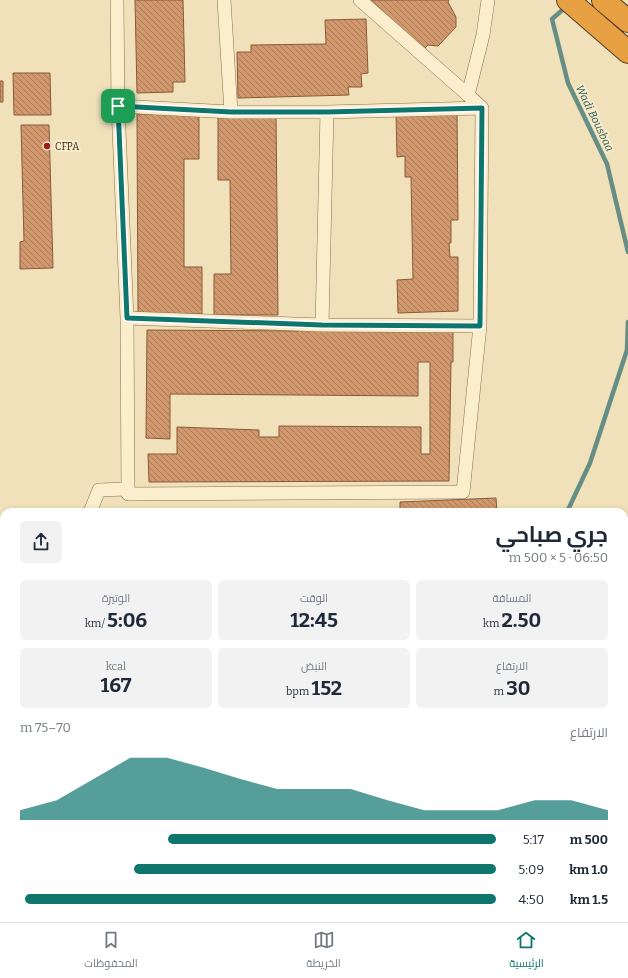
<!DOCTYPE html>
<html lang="ar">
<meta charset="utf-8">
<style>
body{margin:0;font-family:Bitter,Cairo,serif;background:#f2f2f3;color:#1f2937;direction:rtl;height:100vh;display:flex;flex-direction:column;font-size:15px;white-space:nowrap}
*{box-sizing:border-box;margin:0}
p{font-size:13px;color:#747a83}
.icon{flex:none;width:22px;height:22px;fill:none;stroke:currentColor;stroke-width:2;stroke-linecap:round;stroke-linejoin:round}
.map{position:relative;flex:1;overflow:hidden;direction:ltr}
.drawer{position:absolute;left:0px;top:508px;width:628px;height:414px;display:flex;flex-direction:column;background:#fff;border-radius:12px 12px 0 0;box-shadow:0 2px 6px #0003;direction:rtl}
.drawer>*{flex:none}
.pin{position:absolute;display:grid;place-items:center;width:34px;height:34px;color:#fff;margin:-17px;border-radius:8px;box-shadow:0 2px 6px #0006}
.round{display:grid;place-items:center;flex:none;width:42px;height:42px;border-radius:6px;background:#f2f2f3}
.summary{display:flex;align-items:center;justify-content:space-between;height:68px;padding:0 20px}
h1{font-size:22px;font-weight:700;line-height:30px}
.stats{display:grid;grid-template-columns:repeat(3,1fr);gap:6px;height:68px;padding:4px 20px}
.stats div{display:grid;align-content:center;border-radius:6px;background:#f2f2f3;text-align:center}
.stats b{font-size:20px;font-weight:700}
.stats small{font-size:11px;font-weight:400}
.stats p{font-size:11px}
.chart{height:112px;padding:8px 20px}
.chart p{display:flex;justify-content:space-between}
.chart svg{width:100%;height:72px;margin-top:4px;fill:#0f766e;opacity:.7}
ul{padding:0 20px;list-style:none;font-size:13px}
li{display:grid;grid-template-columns:64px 48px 1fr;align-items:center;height:30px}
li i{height:10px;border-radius:5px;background:#0f766e}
.menu{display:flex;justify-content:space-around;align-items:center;height:56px;border-top:1px solid #e0e1e3;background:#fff;font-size:11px;color:#747a83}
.menu a{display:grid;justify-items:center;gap:2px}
.menu .active{color:#0f766e}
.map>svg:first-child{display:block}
</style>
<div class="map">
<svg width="628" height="922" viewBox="0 0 628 922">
<defs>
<pattern id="building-back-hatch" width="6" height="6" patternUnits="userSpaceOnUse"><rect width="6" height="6" fill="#d1986d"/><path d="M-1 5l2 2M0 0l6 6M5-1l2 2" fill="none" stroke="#aa7c59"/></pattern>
</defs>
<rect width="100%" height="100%" fill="#f0e1ba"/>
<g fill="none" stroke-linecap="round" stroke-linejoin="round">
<path stroke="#668e85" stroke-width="4.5" d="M567,6L552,19L568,83L607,164L628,252
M567,512L590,463L627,350L628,322
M512,922L513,918"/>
</g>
<path fill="url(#building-back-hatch)" stroke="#885938" d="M135,0H183L185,82H173V92L137,93Z
M365,0H449L448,2L456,17V27L438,46L428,45L421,52Z
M366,19L368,73L361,74L362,87H348L349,95L238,98L237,52H251V45L326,44L325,20Z
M13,73H50L51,115H14Z
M0,81H3V102H0Z
M457,112L458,220H451V243H449L450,257H458V311L398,313L397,280L413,279L411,177H405V156L397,157L396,113Z
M276,113L278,315H214V274H231L230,180H218V114Z
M137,114H199V159H184V267H202V314H138Z
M21,125H49L53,268L20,269V242L24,241Z
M299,329L453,330V362H451L449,481L149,482L148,454H177V427L259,430V437H279V426L421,427V454H430V362H418V396L170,394V439L146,438L147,330L299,331Z
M496,498L497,512H400V502Z
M114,509H196V512H114Z
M197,509H217V512H197Z
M4,725V767L0,768V726Z
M628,746V769L624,770V747Z
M0,805H4V823H0Z
M4,866V898H0V867Z
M16,918H47L48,922H17Z
M73,918H104L105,922H73Z
M265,918H299V922H266Z
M322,918H351L352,922L367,919V922H322Z
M431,918H477V920L476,922H431Z"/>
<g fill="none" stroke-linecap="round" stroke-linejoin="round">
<g stroke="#887054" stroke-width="8">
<path id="lane" d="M379,918L381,922"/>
</g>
<g stroke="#887054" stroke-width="14">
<path id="street" d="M117,0L118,106L127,318L128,494L463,492L480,326L482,108L468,95L483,35L488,0
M224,0L231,112
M360,0L468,95
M118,106L231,112H327
M127,318L322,325L480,326
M322,325L327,112L482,108
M90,512L99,490L127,489
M0,568H4
M65,918L66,922
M307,918L308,922"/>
</g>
<g stroke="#553e29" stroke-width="22">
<path id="primary" d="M624,711L628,710
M0,837H4"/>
</g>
<g stroke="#553e29" stroke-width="24">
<path id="highway" d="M568,0L628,52
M603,0L628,21"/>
</g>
<path stroke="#887054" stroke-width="2.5" stroke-dasharray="3 2" stroke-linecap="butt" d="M0,523H4"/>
<use href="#lane" stroke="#fbeecd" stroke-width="6"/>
<use href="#street" stroke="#fbeecd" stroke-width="13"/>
<use href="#primary" stroke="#f8d88e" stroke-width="21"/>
<use href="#highway" stroke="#e7a143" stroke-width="22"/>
</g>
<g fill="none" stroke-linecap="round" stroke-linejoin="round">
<g stroke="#fff" stroke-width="8">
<path id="route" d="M118,106L231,112H327L482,108L480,326L322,325L127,318Z"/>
</g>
<use href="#route" stroke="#0f766e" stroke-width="5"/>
</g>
<circle fill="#9a2020" stroke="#f7ebca" stroke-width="1.5" cx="47" cy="146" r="4"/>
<g text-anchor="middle" stroke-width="4" stroke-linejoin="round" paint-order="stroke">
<g font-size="10" fill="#36281a" stroke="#f7ebca" text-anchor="start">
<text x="55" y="150">CFPA</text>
</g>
<g font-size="11" font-style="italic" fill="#285754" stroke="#f7ebca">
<text transform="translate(595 118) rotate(64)" y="4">Wadi Bousbaa</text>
</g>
</g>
</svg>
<div class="pin" style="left:118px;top:106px;background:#1e9e55"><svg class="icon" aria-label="arrive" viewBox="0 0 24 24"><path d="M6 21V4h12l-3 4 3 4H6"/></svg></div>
<section class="drawer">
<div class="summary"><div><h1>جري صباحي</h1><p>06:50 · 5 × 500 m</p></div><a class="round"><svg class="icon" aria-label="share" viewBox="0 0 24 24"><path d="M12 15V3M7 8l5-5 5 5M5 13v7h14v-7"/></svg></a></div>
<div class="stats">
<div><p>المسافة</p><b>2.50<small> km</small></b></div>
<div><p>الوقت</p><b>12:45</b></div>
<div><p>الوتيرة</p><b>5:06<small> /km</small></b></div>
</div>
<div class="stats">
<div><p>الارتفاع</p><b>30<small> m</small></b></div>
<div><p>النبض</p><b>152<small> bpm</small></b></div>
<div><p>kcal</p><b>167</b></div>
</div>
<div class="chart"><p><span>الارتفاع</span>70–75 m</p>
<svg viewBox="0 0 160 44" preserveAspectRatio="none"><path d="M0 44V38L10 32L20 19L30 6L40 6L50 12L60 19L70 25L80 25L90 25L100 32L110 38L120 38L130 38L140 32L150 32L160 38V44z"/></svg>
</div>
<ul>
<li><b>500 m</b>5:17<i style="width:69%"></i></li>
<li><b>1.0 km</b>5:09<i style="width:76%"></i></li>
<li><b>1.5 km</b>4:50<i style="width:99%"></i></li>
</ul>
</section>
</div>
<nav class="menu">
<a class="active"><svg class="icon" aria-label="home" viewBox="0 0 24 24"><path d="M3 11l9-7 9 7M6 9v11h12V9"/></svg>الرئيسية</a>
<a><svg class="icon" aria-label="map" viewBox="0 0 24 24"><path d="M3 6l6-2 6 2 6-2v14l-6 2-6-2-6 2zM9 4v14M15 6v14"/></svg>الخريطة</a>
<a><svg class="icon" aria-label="saved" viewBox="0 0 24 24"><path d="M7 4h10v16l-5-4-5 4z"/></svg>المحفوظات</a>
</nav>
